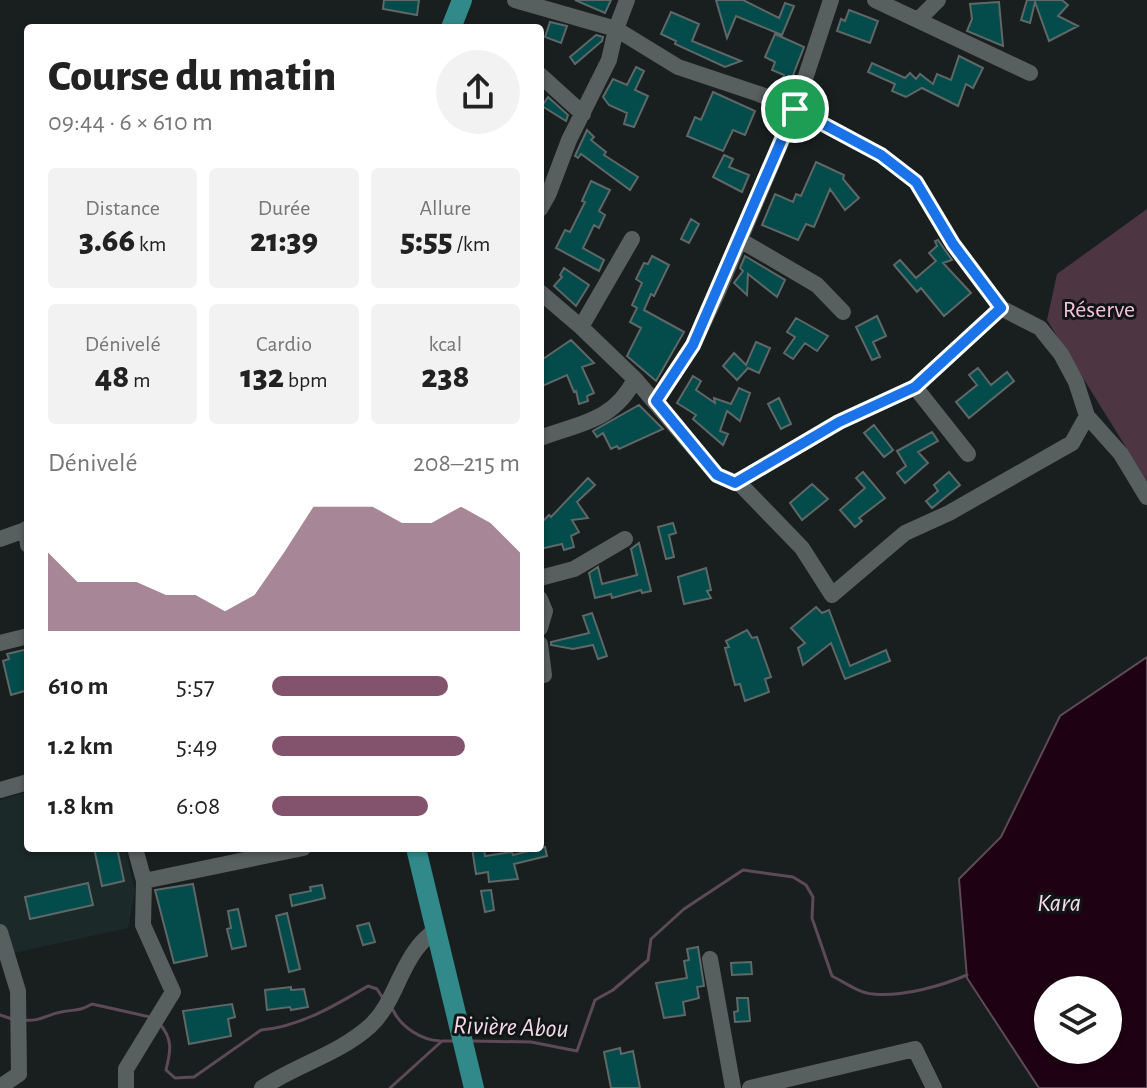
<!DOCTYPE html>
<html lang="fr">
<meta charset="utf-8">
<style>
body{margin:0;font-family:"Alegreya Sans",sans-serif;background:#f2f2f2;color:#222;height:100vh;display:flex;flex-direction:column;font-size:30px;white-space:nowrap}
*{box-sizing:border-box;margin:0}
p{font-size:26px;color:#767676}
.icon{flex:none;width:44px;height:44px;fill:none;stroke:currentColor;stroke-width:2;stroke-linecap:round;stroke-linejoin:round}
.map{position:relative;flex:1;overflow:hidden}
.side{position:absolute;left:24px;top:24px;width:520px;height:828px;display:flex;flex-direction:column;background:#fff;border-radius:8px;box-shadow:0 2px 6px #0004}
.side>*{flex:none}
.tools{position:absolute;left:1034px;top:976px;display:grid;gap:16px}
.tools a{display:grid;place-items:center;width:88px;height:88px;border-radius:50%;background:#fff;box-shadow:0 2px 6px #0004;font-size:40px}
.pin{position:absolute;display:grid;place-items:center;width:68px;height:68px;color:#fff;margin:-34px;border:4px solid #fff;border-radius:50%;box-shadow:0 2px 8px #0007}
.round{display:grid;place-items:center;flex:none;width:84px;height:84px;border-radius:42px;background:#f2f2f2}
.headline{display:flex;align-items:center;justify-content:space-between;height:136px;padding:0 24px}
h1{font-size:44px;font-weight:800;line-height:60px}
.metrics{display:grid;grid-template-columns:repeat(3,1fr);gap:12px;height:136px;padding:8px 24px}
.metrics div{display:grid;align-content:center;border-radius:8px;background:#f2f2f2;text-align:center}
.metrics b{font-size:34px;font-weight:800}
.metrics small{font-size:22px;font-weight:400}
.metrics p{font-size:22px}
.chart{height:224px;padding:16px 24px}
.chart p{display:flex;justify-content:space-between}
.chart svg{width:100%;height:144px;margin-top:8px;fill:#83536d;opacity:.7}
ul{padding:0 24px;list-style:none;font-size:26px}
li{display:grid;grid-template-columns:128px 96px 1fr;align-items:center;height:60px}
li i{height:20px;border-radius:10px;background:#83536d}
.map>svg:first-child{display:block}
</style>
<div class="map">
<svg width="1147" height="1088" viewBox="0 0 1147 1088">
<rect width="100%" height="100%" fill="#191f1f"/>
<path fill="#1b2929" d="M28,792V848H125L135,891L128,928L9,954L0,922V800Z"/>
<path fill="#4d3642" d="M1147,209V481L1047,320L1057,274Z"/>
<path fill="#1e0112" stroke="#5d4a56" stroke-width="2" fill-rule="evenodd" d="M1147,657V1088H1039L967,978L959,879L1001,837L1060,716ZM1048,990H1108V1050H1048Z"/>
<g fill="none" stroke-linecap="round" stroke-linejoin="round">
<path stroke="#5d4a56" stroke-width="3" d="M393,1010C401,1027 421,1040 440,1041
M0,1015L12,1019
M23,1020C41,1022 45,1015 61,1012C75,1009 78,1012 92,1004L150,1017
M159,1023C173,1039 171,1050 166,1070L175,1078L194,1077L261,1030C299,1027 336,1005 368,986L377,989L382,997
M472,1041L531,1042L577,1051L595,1000L613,990L648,960L651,939L684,909L743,870L793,877L806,885L813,897L812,918L832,976C844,982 859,993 873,994C903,997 941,986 967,975
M390,1088L442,1041H456"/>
</g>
<path fill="#044b4c" stroke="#5f6767" stroke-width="2" d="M384,0H419L417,15L383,9Z
M575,0H611L605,13Z
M716,0H743L779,18L785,3L794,6L782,35L736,16L727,38Z
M1027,0H1062L1068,5L1058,16L1078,26L1049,41L1035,2L1030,23L1021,20Z
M999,2L1003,46L967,31L972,19L970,4Z
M849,10L878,21L870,43L837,31L841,19L845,21Z
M671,12L699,24L692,41L741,61L725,67L675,44L676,41L661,34Z
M550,22L567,26L561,43L545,37Z
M775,34L804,47L786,93L778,90L784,75L772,70L775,62L765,57Z
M596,35L603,37L602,41L575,64L570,57Z
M959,56L983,68L973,88L966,84L958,106L922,88L906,97L892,91L895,84L868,72L872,63L905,78L910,73L916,79L920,74L933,84L937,74L951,80Z
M636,67L644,71L635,90L648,96L634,127L624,124L627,113L609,105L603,97L613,79L627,85Z
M713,92L755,111L745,135L733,130L723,151L687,136L695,117L701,120Z
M548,97L568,115L566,121L542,106Z
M587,130L594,137L591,140L606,152L604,155L638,177L630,190L581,154L578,158L575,156Z
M724,155L733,159L729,167L749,175L742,192L713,177Z
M816,162L844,175L843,179L859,198L845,210L830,189L814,227L806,224L798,240L762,225L775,194L793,202L796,194L801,196Z
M591,181L610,190L599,211L605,215L599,228L594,225L583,248L604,260L599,271L556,248L565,230L570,232L585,202L582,201Z
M691,219L699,224L689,243L681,239Z
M938,240L952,260L943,263L971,293L944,316L921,288L917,292L894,265L900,260L916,278L936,261L929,253L937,246L935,241Z
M652,256L669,265L654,296L651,294L644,310L684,332L656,381L627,356L641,328L630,322L637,308L632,305L642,283L636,279L644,263L648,264Z
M745,256L785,280L777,297L748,274L747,295L734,283L743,271L740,268Z
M564,268L589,285L576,306L554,286L562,277L560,275Z
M877,316L886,336L873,342L880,357L872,360L856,327Z
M796,318L828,336L817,351L805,343L793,359L784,353L795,337L787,332Z
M571,340L594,363L582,367L594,393L587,396L588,401L579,404L576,391L574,392L567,375L540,387V361Z
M756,342L770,348L759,373L748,368L737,380L723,366L734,353L746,365Z
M978,368L991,385L1007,372L1014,381L969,418L956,402L977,385L969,375Z
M693,376L701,381L696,390L715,403L714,398L731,404L739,388L750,393L740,421L727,411L720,431L728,434L723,445L693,419L696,415L677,403Z
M779,398L791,424L781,429L768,404Z
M639,405L663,429L619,449L617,446L611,449L603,433L597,437L593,431Z
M874,425L893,450L884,457L864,433Z
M932,432L938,441L918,452L928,463L905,483L897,473L906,466L897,451Z
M863,472L885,498L859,518L862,521L855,527L840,510L865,488L856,478Z
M949,472L960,485L932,508L926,501L938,491L934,485Z
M588,478L595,485L577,502L588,518L572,520L579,532L571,536L574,547L564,550L562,544L540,549V524L549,515L551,517Z
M812,484L828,499L802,520L790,503Z
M673,523L676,533L669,535L674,557L666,559L658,527Z
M639,543L651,591L642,593L641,590L612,598L611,594L595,598L589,573L598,567L602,584L637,575L631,549Z
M706,568L711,590L707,591L711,598L684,604L678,577Z
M816,607L822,613L829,610L850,666L886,650L890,661L845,679L831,643L803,665L798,648L805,643L791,628Z
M592,613L607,656L598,659L593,645L573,649L551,645V642L589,633L583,616Z
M747,630L752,638L757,637L771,677L765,679L769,692L745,701L740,684L735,685L725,648L729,647L726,641Z
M28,649V690L11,695L3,661L9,659L7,654Z
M545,847L547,856L514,864L518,879L489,882L488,872L476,874L472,848H484L485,856L512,852L513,855Z
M94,848H117L124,881L102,886Z
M88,883L93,905L30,919L25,897Z
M193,884L207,956L174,963L155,890Z
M322,885L325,898L292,906L290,895L311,891L310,887Z
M491,890L494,910L485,912L481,891Z
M238,909L246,946L232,949L227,929L231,928L228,911Z
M287,913L300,969L289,972L276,916Z
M369,923L375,942L363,945L357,926Z
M698,947L704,986L697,987L699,998L683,1002L685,1015L664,1018L656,983L687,978L684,961L689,960L687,949Z
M751,962L752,974L732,975L731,963Z
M291,987V990L304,989L308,1007L291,1010L290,1007L267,1010L265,990Z
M737,998H748L750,1021L735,1022L734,1012L738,1011Z
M232,1004L235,1017L228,1019L231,1036L189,1044L183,1011Z
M620,1048L621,1054L633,1051L640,1088H611L604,1052Z"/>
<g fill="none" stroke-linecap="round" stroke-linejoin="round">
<path stroke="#585f5f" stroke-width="16" d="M515,0L616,29L627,0
M875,0L1030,73
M918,20L938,0
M540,75L583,114
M540,209L549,193L569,140L609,60L616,29L678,67L759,94L795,109L881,155L916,182L953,244L1001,308L1040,328L1061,354L1076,382L1087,416L1121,454L1147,497
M740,240L817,285L843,312
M540,292L581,327L635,379L717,475L741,485L802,548L832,595L905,533L949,513L1072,443L1087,416
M581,327L632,239
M915,387L968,454
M656,401L693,345L720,287L795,109L831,0
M540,438C580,423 614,421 635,379
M735,483L839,422L915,387L1001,308
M26,529L28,545
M0,539L28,529
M540,578L574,569L625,539
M540,599L545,611L540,628
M0,643L28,636
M540,644L544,675
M0,790L28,782
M144,881L303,848
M0,932L18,991L19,1074L0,1087
M710,959L733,1088
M126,1088V1069L173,992L143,925L144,881L135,848
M262,1088C296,1065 339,1054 370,1026C393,1005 399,970 418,947C423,940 430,935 436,929
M750,1088L915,1049L934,1088"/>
<path stroke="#32898a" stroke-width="20" d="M451,28L462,0
M416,848L474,1088"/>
</g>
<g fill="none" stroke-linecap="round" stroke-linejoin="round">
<g stroke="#fff" stroke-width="16">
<path id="route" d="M795,109L881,155L916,182L953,244L1001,308L915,387L839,422L735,483L717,475L656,401L693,345Z"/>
</g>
<use href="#route" stroke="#1a73e8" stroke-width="10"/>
</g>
<g text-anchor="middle" stroke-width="6" stroke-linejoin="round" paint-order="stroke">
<g font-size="24" fill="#f8c0dc" stroke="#101616">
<text x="1099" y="317">Réserve</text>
</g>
<g font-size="26" font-style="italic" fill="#f7dae8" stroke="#101616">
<text x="1059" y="911">Kara</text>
<text transform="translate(511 1026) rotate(2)" y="9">Rivière Abou</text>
</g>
</g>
</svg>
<div class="tools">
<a><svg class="icon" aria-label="layers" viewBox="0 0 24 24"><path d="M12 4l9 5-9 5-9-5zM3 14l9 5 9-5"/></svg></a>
</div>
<div class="pin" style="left:795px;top:109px;background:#1e9e55"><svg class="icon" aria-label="arrive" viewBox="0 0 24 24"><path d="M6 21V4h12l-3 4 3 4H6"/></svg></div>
<section class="side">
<div class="headline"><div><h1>Course du matin</h1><p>09:44 · 6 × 610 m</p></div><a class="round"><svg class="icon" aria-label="share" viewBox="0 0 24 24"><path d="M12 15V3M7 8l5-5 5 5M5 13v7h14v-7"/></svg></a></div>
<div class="metrics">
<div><p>Distance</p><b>3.66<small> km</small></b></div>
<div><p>Durée</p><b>21:39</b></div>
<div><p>Allure</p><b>5:55<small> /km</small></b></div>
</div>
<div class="metrics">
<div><p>Dénivelé</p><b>48<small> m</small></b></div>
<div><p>Cardio</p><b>132<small> bpm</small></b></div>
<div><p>kcal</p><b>238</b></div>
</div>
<div class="chart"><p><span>Dénivelé</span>208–215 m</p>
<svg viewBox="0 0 160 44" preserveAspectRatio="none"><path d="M0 44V20L10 29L20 29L30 29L40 33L50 33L60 38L70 33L80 20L90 6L100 6L110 6L120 11L130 11L140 6L150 11L160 20V44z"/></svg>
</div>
<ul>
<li><b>610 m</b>5:57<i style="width:71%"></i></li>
<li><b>1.2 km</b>5:49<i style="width:78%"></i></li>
<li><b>1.8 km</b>6:08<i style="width:63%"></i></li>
</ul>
</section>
</div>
